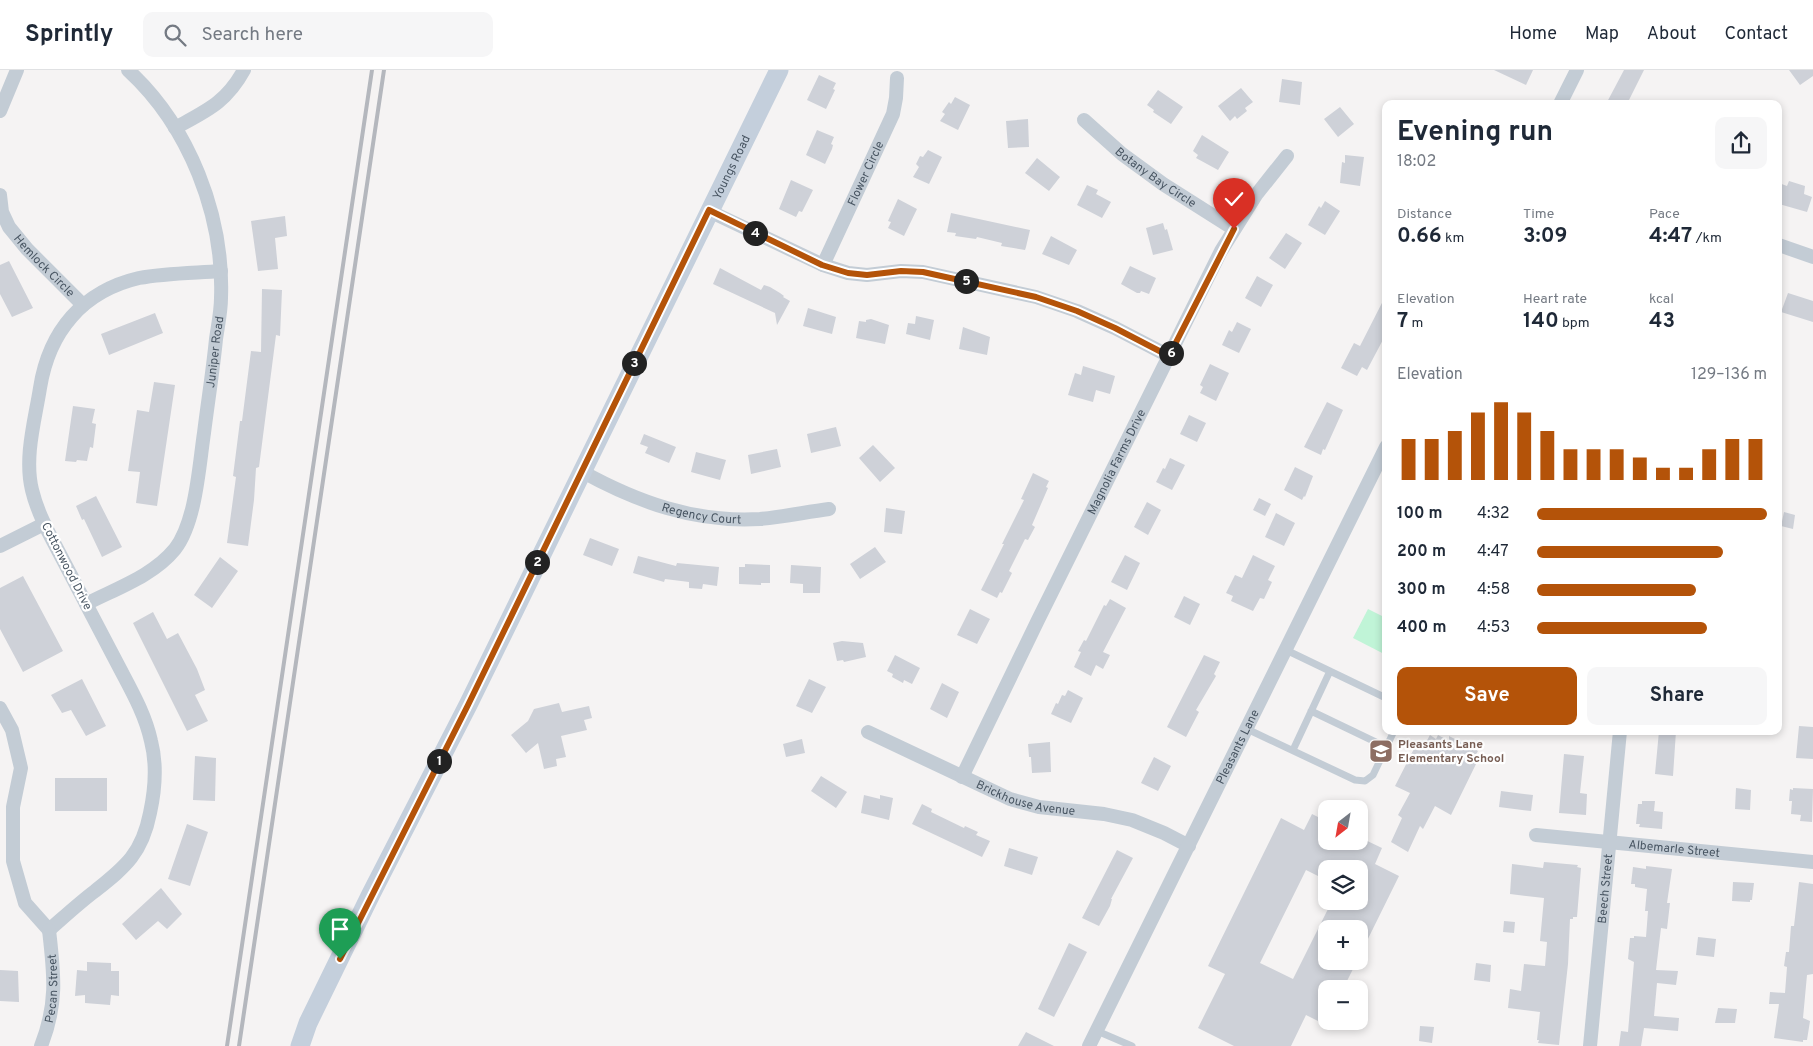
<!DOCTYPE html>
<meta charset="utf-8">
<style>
body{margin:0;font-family:Overpass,sans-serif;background:#f6f6f7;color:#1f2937;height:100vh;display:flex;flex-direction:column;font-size:19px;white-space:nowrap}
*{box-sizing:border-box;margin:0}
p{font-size:16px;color:#747a83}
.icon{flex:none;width:28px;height:28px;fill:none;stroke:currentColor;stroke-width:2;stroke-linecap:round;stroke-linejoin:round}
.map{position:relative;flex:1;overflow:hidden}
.drawer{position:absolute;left:1382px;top:30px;width:400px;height:635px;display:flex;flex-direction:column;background:#fff;border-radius:10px;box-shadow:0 2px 8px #0003}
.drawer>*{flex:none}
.needle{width:32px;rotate:211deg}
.fabs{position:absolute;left:1318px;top:730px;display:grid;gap:10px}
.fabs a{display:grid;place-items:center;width:50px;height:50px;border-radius:10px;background:#fff;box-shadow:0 2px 8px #0003;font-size:25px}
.pin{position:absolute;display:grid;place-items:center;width:42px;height:42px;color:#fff;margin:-51px -21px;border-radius:50% 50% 50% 0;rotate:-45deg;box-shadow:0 0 5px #0007}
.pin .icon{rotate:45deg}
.km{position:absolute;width:25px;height:25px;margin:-12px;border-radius:50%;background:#222;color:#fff;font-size:14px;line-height:25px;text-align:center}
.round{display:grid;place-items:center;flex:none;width:52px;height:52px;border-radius:10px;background:#f6f6f7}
.summary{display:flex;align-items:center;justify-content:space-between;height:85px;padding:0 15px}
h1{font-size:28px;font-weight:700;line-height:38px}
.metrics{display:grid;grid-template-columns:repeat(3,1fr);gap:8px;height:85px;padding:5px 15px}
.metrics div{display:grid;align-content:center}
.metrics b{font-size:21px;font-weight:700}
.metrics small{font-size:14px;font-weight:400}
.metrics p{font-size:14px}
.chart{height:140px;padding:10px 15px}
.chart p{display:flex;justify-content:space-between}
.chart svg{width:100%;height:90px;margin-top:5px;stroke:#b45309;stroke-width:6}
.button{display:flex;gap:10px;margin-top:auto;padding:10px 15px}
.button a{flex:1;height:58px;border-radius:10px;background:#b45309;color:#fff;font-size:20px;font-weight:700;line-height:58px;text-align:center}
.button a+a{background:#f6f6f7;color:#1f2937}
ul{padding:0 15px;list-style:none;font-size:16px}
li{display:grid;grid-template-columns:80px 60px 1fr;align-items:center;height:38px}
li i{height:12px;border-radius:6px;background:#b45309}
header{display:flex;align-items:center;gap:30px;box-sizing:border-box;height:70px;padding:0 25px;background:#fff;border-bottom:1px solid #e0e1e3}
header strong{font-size:24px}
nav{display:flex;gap:28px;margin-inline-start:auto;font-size:18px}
.search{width:350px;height:45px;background:#f6f6f7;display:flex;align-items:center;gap:12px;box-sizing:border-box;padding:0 18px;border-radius:10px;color:#747a83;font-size:19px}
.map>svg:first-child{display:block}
</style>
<header>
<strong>Sprintly</strong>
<div class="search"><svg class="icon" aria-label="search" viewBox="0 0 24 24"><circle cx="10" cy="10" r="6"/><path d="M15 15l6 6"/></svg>Search here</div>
<nav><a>Home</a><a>Map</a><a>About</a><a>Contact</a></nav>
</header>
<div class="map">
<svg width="1813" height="976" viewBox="0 0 1813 976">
<rect width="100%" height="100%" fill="#f5f3f3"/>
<path fill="#c0f4d7" d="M1368,539L1386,548V585L1353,568Z"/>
<path fill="#ced1d8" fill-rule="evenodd" d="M1494,0H1533L1526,15Z
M1624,0H1644L1627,34H1606Z
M1789,0H1813V6L1800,15Z
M819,5L836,13L833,19L835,20L826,39L807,30Z
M1282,9L1302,12L1300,35L1279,32Z
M1241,18L1253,32L1245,38L1247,41L1237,49L1235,46L1230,51L1218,36Z
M1158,20L1183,37L1171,54L1153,42L1154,40L1147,35Z
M955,27L970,35L958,60L940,51L945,44L942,42L949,32L951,34Z
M1340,37L1354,54L1338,67L1324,49Z
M1028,49L1029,77L1008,78L1006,51Z
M817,60L834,67L831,74L833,75L832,79L825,94L806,85Z
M1202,65L1229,82L1218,100L1196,88L1198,85L1193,81Z
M928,80L942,87L929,114L913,107L919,97L916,94L920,86L923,87Z
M1345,85L1364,87L1360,116L1340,113L1342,92L1345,93Z
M1037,88L1060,107L1049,121L1025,103Z
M791,110L813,120L802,142L799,141L796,147L779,139Z
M1789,111L1805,116L1804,124L1812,127L1807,142L1779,134V113L1787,116Z
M1087,115L1098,120L1096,124L1111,132L1102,148L1077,135Z
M898,129L917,139L904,166L888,158L891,152L888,151Z
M1325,131L1340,141L1325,165L1308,155L1319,136L1321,138Z
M951,143L1030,160L1026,177L1025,180L1001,176L1002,173L977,167L976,169L955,166L956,163L947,162Z
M285,146L287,166L275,168L278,199L258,201L251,151Z
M1163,153L1165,160L1167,159L1173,180L1153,185L1146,158Z
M1286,163L1302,173L1285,199L1269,188Z
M1051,166L1077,180L1069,195L1042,184Z
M9,191L33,238L12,247L0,224V195Z
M1130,196L1156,208L1149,224L1141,221L1140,223H1137L1121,214Z
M720,198L761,220L764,215L770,217L780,223L784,226L783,227L790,231L777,255L775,243L713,214Z
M1257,206L1273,215L1261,237L1245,228Z
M262,219L282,220L280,266L276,265L259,397L256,398L254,430L248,476L227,473L236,407L233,406L240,351H242L251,281L261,282Z
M1788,223L1813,231V252L1781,242Z
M1386,225V264L1367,300L1362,297L1357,306L1341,298L1354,273L1360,276Z
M808,238L836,247L832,264L803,256Z
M155,243L163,263L109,285L101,264Z
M916,246L934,250L930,270L906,264L908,253L915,254Z
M871,249L889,255L885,274L856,268L859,251L866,252V250Z
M1237,252L1251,259L1239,283L1222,275L1229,260L1232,262Z
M963,257L990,267L987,285L959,279Z
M1210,294L1229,303L1216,331L1200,323L1203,317L1200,315Z
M1083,296L1115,306L1110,324L1096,320L1093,332L1068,325L1075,303L1081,305Z
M154,312L175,315L157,436L136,433L140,402L128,401L137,340L149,342Z
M1327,332L1343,340L1325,380L1323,379L1321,385L1304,377Z
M73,336L95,339L92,353L96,354L93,378L90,377L87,391L77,390L76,392L65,391Z
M1189,345L1206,353L1197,372L1180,364Z
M836,357L841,376L811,383L807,364Z
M644,364L676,377L669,393L645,383L648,377L640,374Z
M873,375L895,398L880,412L859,388Z
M777,379L781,397L751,404L748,385Z
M696,382L726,390L720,410L691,402Z
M1170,388L1185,395L1172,420L1156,412L1163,398L1165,399Z
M1295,397L1313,406L1305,427L1304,426L1302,430L1284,420Z
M1033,403L1049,411L1046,417L1048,418L1032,455L1035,457L1028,470L1025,469L1009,501L1012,503L1002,523L1000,522L997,528L981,520L1004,474H1002L1024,430L1021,429Z
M96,426L122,477L102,487L84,449L82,450L76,436Z
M1259,428L1271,434L1265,446L1253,440Z
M1147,432L1161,440L1148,465L1134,457Z
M886,438L905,441L902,464L884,462Z
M1784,442L1795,445L1793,459L1781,456Z
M1276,443L1295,453L1284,476L1265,467Z
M590,468L619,479L612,496L583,485Z
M875,477L886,492L860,509L850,494Z
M1125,485L1140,493L1127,520L1111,512Z
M1253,485L1275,496L1268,510L1272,512L1264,529L1260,528L1253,541L1231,531L1233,526L1226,523L1235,505L1242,508Z
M638,486L676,496L677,493L719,497L717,516L703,514L702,519L689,518V512L665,509L664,512L633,503Z
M220,487L238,501L212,538L194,525Z
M745,494L770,495V513H761V515L739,514V497H745Z
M791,495L821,497L820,523H803V514L790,513Z
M23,506L63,581L23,602L0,559V518Z
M1184,526L1200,534L1190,555L1174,547Z
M1110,529L1126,538L1103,582L1110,585L1103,599L1096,595L1091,606L1074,597L1081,582L1078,581L1084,570L1086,571L1104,535L1106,536Z
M970,539L990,549L977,574L957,565Z
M153,542L167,569L178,563L197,599L205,620L195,625L208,651L187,661L133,553Z
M842,571L863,573L866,587L844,592L843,590L837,591L833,573Z
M895,585L920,598L912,614L904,610L903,613L892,607L893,604L887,601Z
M1204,585L1220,592L1214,604L1216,606L1196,640L1199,642L1186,667L1167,657Z
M82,609L106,656L86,666L71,640L62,643L51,625Z
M809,609L826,617L812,643L796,636Z
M942,613L959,622L947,648L930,639Z
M1068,620L1083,628L1071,653L1051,644L1056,633L1058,634L1062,625L1065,626Z
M559,633L562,642L589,636L592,648L584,650L587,660L561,666L566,687L556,689L557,696L544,699L538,673L526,683L511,665L528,651L534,639Z
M1799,656L1813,657V689L1796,688Z
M1659,661H1676L1673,706L1655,704Z
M1430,665L1436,669L1438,665L1449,671V666L1478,681L1473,690L1477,692L1451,745L1435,736L1423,759L1420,756L1408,782L1391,772L1402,748L1398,745L1410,723L1395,716L1418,671L1425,674Z
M802,669L805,683L786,687L783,674Z
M1050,672L1051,702L1032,703L1031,687H1029L1028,674Z
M1564,684L1584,686L1580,723L1587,724L1586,745L1559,743Z
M195,686L216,688L215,731L193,730Z
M1154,687L1171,696L1158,721L1141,713Z
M821,706L847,722L836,738L811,721Z
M55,708H107V741H55Z
M1736,718L1751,720L1750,740L1735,739Z
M1793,718L1813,719L1812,752L1800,751L1801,745L1791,744L1792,731H1789L1790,719L1793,720Z
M1501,721L1533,725L1531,741L1499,737Z
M864,725L880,729V725L893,728L889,750L861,743Z
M1642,731H1655L1654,741L1663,742L1662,759L1639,757L1640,754H1636L1638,734H1642Z
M922,734L932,739L931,742L964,758L965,756L978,762L976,765L990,771L982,787L912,754Z
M1312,744L1326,751V771H1359V767L1382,778L1375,794L1399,806L1359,887V859H1326V891H1357L1343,919H1326V955L1306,945L1291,976H1234L1198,958L1225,904L1208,896L1281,748L1304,760ZM1326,799H1359V831H1332L1293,909L1260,893L1306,800L1326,810Z
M187,754L208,762L190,816L168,809Z
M1009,778L1038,787L1032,805L1004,796Z
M1117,780L1133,788L1111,829H1112L1110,836L1099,856L1082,848Z
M1544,792L1578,795L1577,797L1581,798L1577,847H1573V849H1570L1568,894L1559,975L1538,973L1539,970H1537L1540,942L1508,938L1510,919L1521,921L1524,894L1545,896L1547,872L1540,871L1544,828L1510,824L1512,794L1543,798Z
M1646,796L1672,799L1667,833H1670L1667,859L1661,858L1656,900L1678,901L1676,915L1657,913L1654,946L1679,948L1678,961L1644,958L1641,976H1619L1621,961L1628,962L1634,892L1628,889L1630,868H1634V866L1646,867L1648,841H1645L1647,819L1635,817V814H1631L1633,797L1646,799Z
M1733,812L1754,813L1752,830H1750V832L1732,831Z
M1799,812L1813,814V904L1807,905L1803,948L1810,951L1807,970H1803V972L1774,968L1779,934H1769L1770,922L1785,923L1787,897L1784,896L1786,882H1789L1791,856H1794Z
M161,818L182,844L167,859L158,851L136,870L122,854Z
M1504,851L1515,852L1514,863L1503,862Z
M1698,867L1716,869L1714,887L1696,885Z
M1069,873L1087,882L1054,947L1038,939Z
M87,892L111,893V901H119V926L111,925L110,935L85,933V925L75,926L77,900L87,901Z
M1476,893L1491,895L1490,912L1474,910Z
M0,900L18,901L19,932L0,931Z
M1718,938L1737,939L1735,953H1715Z
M1420,956L1434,957L1432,973L1419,971Z
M1026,962L1054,976H1018Z"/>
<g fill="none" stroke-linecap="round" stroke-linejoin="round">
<path stroke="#c3ccd5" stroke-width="7" d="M1286,580L1386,628
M1311,641L1386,677
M1247,659L1355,710L1365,711L1373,705L1394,661
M1293,680L1330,601
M1097,961L1132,976"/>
<g stroke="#c3ccd5" stroke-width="14">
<path d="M1560,34L1577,0"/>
<path d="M0,41L17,0"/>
<path id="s1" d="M1084,50L1122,84L1163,114L1234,159"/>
<path d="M175,58C206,41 226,33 244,0"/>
<path id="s2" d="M0,125L2,142L9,157L27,179L83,235"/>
<path d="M709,141L823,195L848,203L867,205L901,201L923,202L1036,227L1077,241L1115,258L1169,286"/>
<path d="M1779,175L1813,187"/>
<path id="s3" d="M823,195L893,44L896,28L897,8"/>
<path id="s4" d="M581,401C637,432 695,453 760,449C783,447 806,442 829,439"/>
<path d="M0,476L44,454"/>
<path id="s5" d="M86,534C117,518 153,506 175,479C196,452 199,396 204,363C208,331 213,300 216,269C218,255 221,241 221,228C224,145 189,56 128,0"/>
<path d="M0,638L12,660L21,698L13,737V791L25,833L49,860"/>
<path id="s6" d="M868,662L1010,729L1039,737L1104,744L1132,750L1164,763L1189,776"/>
<path id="s7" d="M962,707L1038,550L1221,181L1256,125L1287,86"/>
<path id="s8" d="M1536,765L1813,792"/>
<path d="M49,860C64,847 79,833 95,821C125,797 142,784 150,743C155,720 157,694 151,671C145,643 130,618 117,593C99,559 81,524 63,490C51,467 38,445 32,420C24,387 35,350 40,318C49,261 83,221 139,208C165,203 194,203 221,201"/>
<path id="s9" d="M41,976C58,933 54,904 49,860"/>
<path id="s10" d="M1089,976L1386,377"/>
<path id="s11" d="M1590,976L1620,661"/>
</g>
<path stroke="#c4cfdc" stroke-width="19" id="s12" d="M300,976L308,953L371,824L468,635L779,0"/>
<path stroke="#b4b7bd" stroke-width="4" d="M227,976L372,0
M239,976L384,0"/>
</g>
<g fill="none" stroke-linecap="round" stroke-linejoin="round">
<g stroke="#fff" stroke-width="10">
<path id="route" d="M340,889L468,635L709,140L822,195L848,203L867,205L901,201L923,202L1036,227L1077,241L1115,258L1169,286L1234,159"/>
</g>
<use href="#route" stroke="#b45309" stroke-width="6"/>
</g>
<defs>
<g id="school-square" transform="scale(1.25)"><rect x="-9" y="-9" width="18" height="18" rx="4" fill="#8d6e63" stroke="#fff"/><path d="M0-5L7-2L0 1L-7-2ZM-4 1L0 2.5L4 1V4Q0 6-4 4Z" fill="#fff"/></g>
</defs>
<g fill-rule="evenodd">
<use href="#school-square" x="1381" y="681"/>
</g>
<g text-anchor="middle" stroke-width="4.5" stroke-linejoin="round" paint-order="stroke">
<g font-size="12" fill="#485562" stroke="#fff">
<text dy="4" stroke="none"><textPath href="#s12" startOffset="979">Youngs Road</textPath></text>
<text dy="4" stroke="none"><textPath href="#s3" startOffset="101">Flower Circle</textPath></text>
<text dy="4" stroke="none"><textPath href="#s1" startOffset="92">Botany Bay Circle</textPath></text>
<text dy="4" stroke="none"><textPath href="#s2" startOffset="86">Hemlock Circle</textPath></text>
<text dy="4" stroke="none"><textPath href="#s5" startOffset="308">Juniper Road</textPath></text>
<text dy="4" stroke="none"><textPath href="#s7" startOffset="351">Magnolia Farms Drive</textPath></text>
<text dy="4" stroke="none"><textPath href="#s4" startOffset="129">Regency Court</textPath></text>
<text transform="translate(67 496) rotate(63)" y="4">Cottonwood Drive</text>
<text dy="4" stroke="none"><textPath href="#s10" startOffset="334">Pleasants Lane</textPath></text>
<text dy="4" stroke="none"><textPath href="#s6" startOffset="172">Brickhouse Avenue</textPath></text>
<text dy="4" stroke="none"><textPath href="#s8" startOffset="139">Albemarle Street</textPath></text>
<text dy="4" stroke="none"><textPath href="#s11" startOffset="158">Beech Street</textPath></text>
<text dy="4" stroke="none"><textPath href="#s9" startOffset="59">Pecan Street</textPath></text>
</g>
<g font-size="12" font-weight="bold" fill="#785e54" stroke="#fff" text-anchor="start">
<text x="1398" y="678">Pleasants Lane<tspan x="1398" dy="14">Elementary School</tspan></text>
</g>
</g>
</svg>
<div class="fabs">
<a><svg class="needle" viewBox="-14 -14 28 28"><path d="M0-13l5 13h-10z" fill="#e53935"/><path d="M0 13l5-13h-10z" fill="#747a83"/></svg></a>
<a><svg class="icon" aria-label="layers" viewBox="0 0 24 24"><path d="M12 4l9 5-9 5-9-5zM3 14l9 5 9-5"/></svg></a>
<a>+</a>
<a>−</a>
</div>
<div class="pin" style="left:340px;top:889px;background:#1e9e55"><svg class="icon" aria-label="arrive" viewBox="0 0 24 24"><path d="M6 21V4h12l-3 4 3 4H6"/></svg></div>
<div class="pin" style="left:1234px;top:159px;background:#d93025"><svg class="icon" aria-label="check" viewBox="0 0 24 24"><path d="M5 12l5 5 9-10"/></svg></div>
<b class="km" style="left:439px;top:691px">1</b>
<b class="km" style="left:537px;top:492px">2</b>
<b class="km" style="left:634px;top:293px">3</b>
<b class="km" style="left:755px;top:163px">4</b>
<b class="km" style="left:966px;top:211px">5</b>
<b class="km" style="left:1171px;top:283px">6</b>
<section class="drawer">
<div class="summary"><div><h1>Evening run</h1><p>18:02</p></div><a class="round"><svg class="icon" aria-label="share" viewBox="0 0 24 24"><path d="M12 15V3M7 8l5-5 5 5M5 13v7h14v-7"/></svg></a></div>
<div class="metrics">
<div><p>Distance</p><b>0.66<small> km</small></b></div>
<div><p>Time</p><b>3:09</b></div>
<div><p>Pace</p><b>4:47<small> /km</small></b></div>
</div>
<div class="metrics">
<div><p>Elevation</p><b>7<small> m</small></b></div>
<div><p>Heart rate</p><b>140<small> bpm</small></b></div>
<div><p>kcal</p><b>43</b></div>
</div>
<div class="chart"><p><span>Elevation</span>129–136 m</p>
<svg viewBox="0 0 160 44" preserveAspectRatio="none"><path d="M5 44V24M15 44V24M25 44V20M35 44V11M45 44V6M55 44V11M65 44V20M75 44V29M85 44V29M95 44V29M105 44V33M115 44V38M125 44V38M135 44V29M145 44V24M155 44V24"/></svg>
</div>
<ul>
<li><b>100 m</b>4:32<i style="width:100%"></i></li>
<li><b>200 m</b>4:47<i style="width:81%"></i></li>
<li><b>300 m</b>4:58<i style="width:69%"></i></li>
<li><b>400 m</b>4:53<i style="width:74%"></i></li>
</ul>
<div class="button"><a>Save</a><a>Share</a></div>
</section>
</div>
